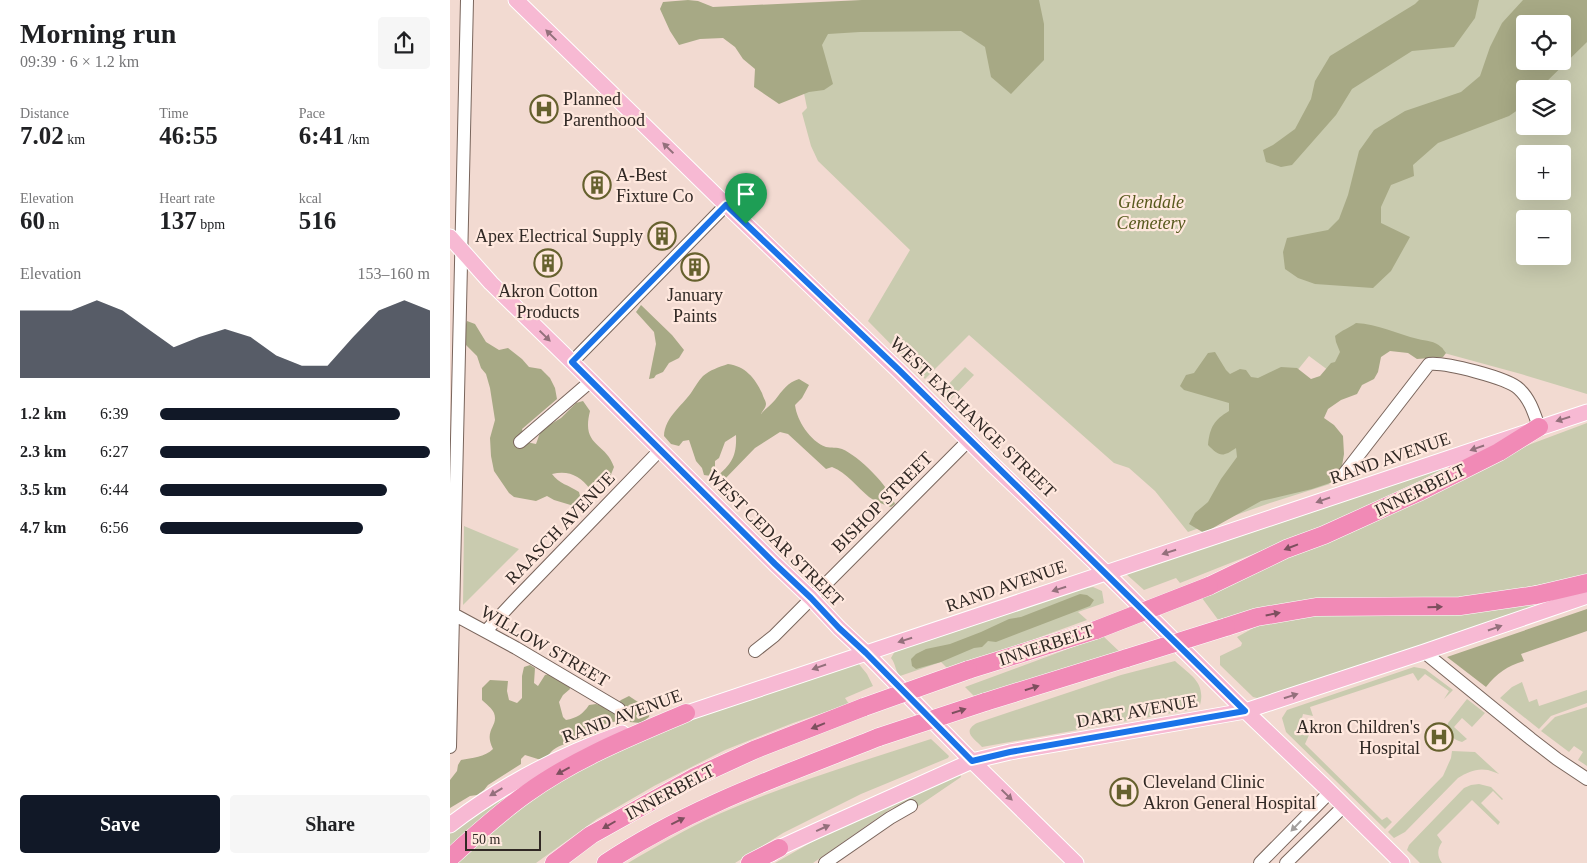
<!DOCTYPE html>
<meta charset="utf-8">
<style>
body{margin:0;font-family:"Times New Roman",serif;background:#f6f6f6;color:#202124;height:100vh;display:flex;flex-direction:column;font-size:19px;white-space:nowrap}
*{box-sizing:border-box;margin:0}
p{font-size:16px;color:#757577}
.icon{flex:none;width:28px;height:28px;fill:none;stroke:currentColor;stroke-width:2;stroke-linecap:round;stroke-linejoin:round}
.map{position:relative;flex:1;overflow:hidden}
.drawer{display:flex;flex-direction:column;background:#fff;width:450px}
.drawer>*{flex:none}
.tools{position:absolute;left:1066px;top:15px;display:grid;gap:10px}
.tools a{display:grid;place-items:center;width:55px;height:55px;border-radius:5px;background:#fff;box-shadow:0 5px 20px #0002;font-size:25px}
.scale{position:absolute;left:15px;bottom:12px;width:76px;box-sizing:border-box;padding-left:5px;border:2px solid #302824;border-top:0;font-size:14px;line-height:18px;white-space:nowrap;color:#302824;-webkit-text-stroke:4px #ffe8de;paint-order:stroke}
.pin{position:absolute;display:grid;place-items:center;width:42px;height:42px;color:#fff;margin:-51px -21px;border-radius:50% 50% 50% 0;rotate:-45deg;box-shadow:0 0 5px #0007}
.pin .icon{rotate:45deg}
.round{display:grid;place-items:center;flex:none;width:52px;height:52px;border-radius:5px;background:#f6f6f6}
.head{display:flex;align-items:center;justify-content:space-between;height:85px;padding:0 20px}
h1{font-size:28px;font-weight:800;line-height:38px}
.figures{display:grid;grid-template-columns:repeat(3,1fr);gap:8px;height:85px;padding:5px 20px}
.figures div{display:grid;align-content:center}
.figures b{font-size:25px;font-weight:800}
.figures small{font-size:14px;font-weight:400}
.figures p{font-size:14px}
.chart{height:140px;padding:10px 20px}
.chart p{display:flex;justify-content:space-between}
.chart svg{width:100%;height:90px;margin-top:5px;fill:#111827;opacity:.7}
.action{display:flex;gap:10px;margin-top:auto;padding:10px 20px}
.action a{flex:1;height:58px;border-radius:5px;background:#111827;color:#fff;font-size:20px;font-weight:800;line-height:58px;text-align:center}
.action a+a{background:#f6f6f6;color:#202124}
ul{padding:0 20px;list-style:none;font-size:16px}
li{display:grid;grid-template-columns:80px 60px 1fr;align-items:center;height:38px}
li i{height:12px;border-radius:6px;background:#111827}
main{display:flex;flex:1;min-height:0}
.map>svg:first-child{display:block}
</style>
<main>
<section class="drawer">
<div class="head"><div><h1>Morning run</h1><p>09:39 · 6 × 1.2 km</p></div><a class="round"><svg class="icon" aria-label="share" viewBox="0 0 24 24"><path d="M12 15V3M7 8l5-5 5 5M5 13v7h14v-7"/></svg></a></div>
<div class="figures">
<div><p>Distance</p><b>7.02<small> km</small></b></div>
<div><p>Time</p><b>46:55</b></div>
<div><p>Pace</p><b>6:41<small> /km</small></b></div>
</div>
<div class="figures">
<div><p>Elevation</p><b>60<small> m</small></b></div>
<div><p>Heart rate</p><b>137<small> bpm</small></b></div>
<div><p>kcal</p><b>516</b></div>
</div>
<div class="chart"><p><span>Elevation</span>153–160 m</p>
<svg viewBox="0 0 160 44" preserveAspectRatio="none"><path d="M0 44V11L10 11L20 11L30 6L40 11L50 20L60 29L70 24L80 20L90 24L100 33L110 38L120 38L130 24L140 11L150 6L160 11V44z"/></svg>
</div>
<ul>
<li><b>1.2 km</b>6:39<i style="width:89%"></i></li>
<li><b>2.3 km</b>6:27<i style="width:100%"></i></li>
<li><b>3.5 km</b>6:44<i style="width:84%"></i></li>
<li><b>4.7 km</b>6:56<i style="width:75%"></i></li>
</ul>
<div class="action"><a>Save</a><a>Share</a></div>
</section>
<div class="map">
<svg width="1137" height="863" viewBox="0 0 1137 863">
<rect width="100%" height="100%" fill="#f2dad1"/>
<path fill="#c9cbaf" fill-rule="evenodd" d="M413,0H1137V394L1071,374L917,332L882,373L859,356L798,431L880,484L820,503L738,532L705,491L679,468L664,463L519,335L475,379L418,321L460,250L368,161L361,146L352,113L357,108L338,14ZM1075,24H1112V61H1075ZM1075,89H1112V126H1075ZM1075,154H1112V191H1075ZM1075,219H1112V256H1075Z
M515,367L524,375L500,400L493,393V390Z
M1137,423V574L1123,578L1025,597L769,621L752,598L837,557L977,494L1081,444Z
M1016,458L1017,461L843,541L833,542L730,583L726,578L694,590L675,573Z
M14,526L69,549L13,605Z
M630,587L632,589L643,587L652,591L654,603L628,612L637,620L499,670L491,662L450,676C445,671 446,664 441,658L445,651Z
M1113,599L813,699L812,697L807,698L803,697L770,665V656L791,646L792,643L787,637L809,625L853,615Z
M653,636L672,654L529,701L515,687Z
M725,661C740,675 756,682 750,705L739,710L532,747C525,739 511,732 527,723L671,675Z
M408,663L417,674L423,686L395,698L399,704L343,723L275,750L204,786L147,819L86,863H1L107,780L196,734Z
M964,667L975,669L1003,690L994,699L999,691L975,674L968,681L963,673L860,707L863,716L853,714L849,730L857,732L859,735L855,744L932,820L937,817L942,822L935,829L836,732L832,718L837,710Z
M1072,682L1079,702L1087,699L1089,706L1137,690V703L1101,716L1089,729L1050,698L1062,687Z
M1017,699L1035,713L1022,727L1012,718L1004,727L1017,739L1012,742C1002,739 996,734 998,723Z
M1137,707V766L1128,760L1133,752L1124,746L1119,752L1091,731L1105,717Z
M481,739L499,756L498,758L411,794L333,833L285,863H178C207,846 237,828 269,814C338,784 409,762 481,739Z
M1002,751L1025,752L1049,774C1046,773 1042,771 1038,770C1026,768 1018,772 1008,778L955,832L944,838L938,832L993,776L1001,758Z
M510,773L511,777L467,807L460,802L442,808L363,863H325L367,839Z
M1029,784L1041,787L1053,799L1052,800L1043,791L1031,803L1050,822L1048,825L1022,800L987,835L992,842C987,849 987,856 992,863H970L957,850L959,845L1014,788L1021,785Z
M56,797L59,801L0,853V832Z"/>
<path fill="#a7a985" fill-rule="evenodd" d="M238,0L248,1L263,7L412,0H589L594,24V60L561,94L541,77L535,47L511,31L410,32L378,34L372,45L383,84L374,90L359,92L329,104L304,87L305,69L293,59L285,47L273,38L250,39L229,45L220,31L210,9L213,2Z
M969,0H1029L1025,18L1004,47L962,51L902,89L886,115L842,165L831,167L816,162L813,150L823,145L845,129L861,99L865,81L880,56L965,4Z
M1073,0H1137V42L1089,89H1075V105L1059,116L988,143L963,165L964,176L941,185L931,207V223L960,237L941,271L923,288L865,284L848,278L835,269L833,252L837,238L878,230L889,219L898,195L909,151L924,130L955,111L1011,92L1030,76L1040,47L1052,23ZM1075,24H1112V61H1075Z
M191,305L222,335L234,350L229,358L219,363L213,372L206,375L204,378L199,379L206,344L204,332L186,312Z
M17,321L25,324L36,342L49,350L58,348L72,359L79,367L91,369L100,378L105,388L107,399L72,429L76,442L86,444L91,430L111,418L126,403L133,401L140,411C131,447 155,441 164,467L160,477L140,489C130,476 119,470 102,474C109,484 119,485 129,492L131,500L124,506L104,500L97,496L86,501L64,497L59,493L44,471L41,456L40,438L45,420L40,388L36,374L31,368L27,356L16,345L14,330Z
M906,323C928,324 947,334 968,339C976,341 985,341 991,347C993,348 994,351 996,353L993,357L967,359L958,353L940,351L931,357L928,372L924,379L912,385L907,394L891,400L878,409L874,418L884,425L893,436L894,454L892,466L889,475L883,482L862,489L811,501L754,533L739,524L745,513L758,502L771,479L787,457L786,448C772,458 769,456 758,445C760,427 764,420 779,411V403L734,390L730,386L736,375L744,373L758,353L765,352L776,370L780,374L790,369L796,370L801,377L808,378L831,367L847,368L861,379L870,376L881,363L885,362L890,352L886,342L885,336C892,330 899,328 906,323Z
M278,364C295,366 305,378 312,393C313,397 316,401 316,404C316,408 312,411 311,414C315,409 321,405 325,400C332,391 338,382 349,379L359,385L352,398L345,405C347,421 360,441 376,447C381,448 387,447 392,449C409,456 439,486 445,504L441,507C433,504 426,502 419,497C407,487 397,473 382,467L376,469L338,434L330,432L305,448L271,483H264L263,480C280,465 287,459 286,435L275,442L269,458L265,461V473L261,476L254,475L252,468L246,461L239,440L233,441L229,446L221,444L214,436C215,417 231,407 241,393C245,387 248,381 253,376C260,370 269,367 278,364Z
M630,594L637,595L644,600L640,606L546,642L538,641L532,647L524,648L491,662L466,669L462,666L461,659L466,654L476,649L500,644L531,632L559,619L571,617Z
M1137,609V631L1071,654L1074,661C1057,666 1047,673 1036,687L997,657Z
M80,665L85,668L84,683L88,686L95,675L99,674L119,685L120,689L113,695L109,702L113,717L116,720C127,718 133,714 139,705L146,704L161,709L171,700L179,696L200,710L199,717L191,723L167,721L155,724C146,740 120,740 106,748C99,752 100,756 91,760L75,755L71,759V764L38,785L34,790L27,795L20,796L0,808V780L7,771L8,765L11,760C22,758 35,757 43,749C33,729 49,727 44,713C42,708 36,704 32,700V688L40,680L58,681L57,691L59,700L67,703L72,698V676L74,667Z"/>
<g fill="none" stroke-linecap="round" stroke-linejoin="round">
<g stroke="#79655c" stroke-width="14">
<path id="minor" d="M122,362L276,205
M70,442L141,381
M894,474L979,364C995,362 1058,378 1069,389C1080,399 1084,413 1089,427
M3,614L66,648L169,709
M36,631L64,601L210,450
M305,651L324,636L519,440
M974,652L1081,739L1107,759L1137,779
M0,747L17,0
M375,863L440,818L461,806
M810,863L880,792
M836,863L894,806"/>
</g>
<g stroke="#fff" stroke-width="17">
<path id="major" d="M66,0L275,204L449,371L542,464L655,572L786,702L873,785L952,863
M0,237L41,283L122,362L325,564L361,598L389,628L416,653L522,761L626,863
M225,717L1137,412
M0,825C52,785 110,755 172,733
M321,854L329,848L366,831L522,761L560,752L795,711L974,652L1137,596"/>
</g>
<g stroke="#fff" stroke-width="19">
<path id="highway" d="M759,586L836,549L874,535L971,491L1049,452L1089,427
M776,627L807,617L866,607L1010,606L1086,595L1137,583
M518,670L646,630
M535,702L677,658
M0,858C24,836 49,813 76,794C124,759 182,736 236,713
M104,863L141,835L243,778L304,750L414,707
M156,863C240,807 336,774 429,737
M300,863L329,848"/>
</g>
<use href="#minor" stroke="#fff" stroke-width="12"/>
<use href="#major" stroke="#f7b9d3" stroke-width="15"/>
<use href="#highway" stroke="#f18ab6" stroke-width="18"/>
<g stroke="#fff" stroke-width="19" stroke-linecap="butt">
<path id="highway-bridge" d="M646,630L759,586
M677,658L776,627
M414,707L518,670
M429,737L535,702"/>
</g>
<use href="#highway-bridge" stroke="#f18ab6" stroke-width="18"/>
</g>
<defs><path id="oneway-solid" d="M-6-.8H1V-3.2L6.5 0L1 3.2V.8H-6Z" transform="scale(1.25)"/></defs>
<g fill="#94707c">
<use href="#oneway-solid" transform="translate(101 35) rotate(-136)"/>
<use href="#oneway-solid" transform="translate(218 148) rotate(-136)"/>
<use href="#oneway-solid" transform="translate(95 336) rotate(44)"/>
<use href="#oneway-solid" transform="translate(1113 419) rotate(162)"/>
<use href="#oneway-solid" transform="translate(1027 448) rotate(161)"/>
<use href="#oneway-solid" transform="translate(873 500) rotate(161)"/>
<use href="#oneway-solid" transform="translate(719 552) rotate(162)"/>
<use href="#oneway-solid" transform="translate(609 589) rotate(162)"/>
<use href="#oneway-solid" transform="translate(1045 628) rotate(-19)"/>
<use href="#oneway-solid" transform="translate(455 640) rotate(162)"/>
<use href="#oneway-solid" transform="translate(369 667) rotate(161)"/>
<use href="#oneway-solid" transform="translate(841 696) rotate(-18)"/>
<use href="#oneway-solid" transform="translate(46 792) rotate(149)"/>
<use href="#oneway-solid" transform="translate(557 795) rotate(44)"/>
<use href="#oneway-solid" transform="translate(373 828) rotate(-24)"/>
</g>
<g fill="#7d4f5e">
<use href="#oneway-solid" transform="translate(841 547) rotate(159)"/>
<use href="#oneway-solid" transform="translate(985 607) rotate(-2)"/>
<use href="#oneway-solid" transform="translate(823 614) rotate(-11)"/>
<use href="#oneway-solid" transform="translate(582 688) rotate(-17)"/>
<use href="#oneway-solid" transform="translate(509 711) rotate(-18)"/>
<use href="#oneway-solid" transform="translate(368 726) rotate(158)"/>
<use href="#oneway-solid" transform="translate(113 771) rotate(152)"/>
<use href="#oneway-solid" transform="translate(228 821) rotate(-26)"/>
<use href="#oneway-solid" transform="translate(159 825) rotate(150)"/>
</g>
<use fill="#a29e9c" href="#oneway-solid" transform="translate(846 826) rotate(134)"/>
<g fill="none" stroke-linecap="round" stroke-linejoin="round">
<g stroke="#fff" stroke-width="10">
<path id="route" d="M276,205L449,370L795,711L560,752L522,761L416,653L389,628L361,598L325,564L122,362Z"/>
</g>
<use href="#route" stroke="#1a73e8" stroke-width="6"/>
</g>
<defs>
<g id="hospital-ring" transform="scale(1.4375)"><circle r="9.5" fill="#ffe8de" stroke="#66612e" stroke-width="1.5"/><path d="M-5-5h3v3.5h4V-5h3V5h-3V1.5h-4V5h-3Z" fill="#66612e"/></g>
<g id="building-ring" transform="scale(1.4375)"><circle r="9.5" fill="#ffe8de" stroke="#66612e" stroke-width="1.5"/><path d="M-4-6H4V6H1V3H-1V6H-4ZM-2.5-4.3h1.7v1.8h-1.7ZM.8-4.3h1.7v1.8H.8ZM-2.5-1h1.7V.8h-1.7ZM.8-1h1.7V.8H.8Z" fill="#66612e"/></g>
</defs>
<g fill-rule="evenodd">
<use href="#hospital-ring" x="94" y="109"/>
<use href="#building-ring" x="147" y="185"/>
<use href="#building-ring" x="212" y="236"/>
<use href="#building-ring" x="98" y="263"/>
<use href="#building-ring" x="245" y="267"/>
<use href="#hospital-ring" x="989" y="737"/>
<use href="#hospital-ring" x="674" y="792"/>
</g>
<g text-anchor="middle" stroke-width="4.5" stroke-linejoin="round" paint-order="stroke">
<g font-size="18" fill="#302824" stroke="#ffe8de" text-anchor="start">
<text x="113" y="105">Planned<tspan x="113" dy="21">Parenthood</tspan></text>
<text x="166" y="181">A-Best<tspan x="166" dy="21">Fixture Co</tspan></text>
<text x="193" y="242" text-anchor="end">Apex Electrical Supply</text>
<text x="98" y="297" text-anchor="middle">Akron Cotton<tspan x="98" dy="21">Products</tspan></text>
<text x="245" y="301" text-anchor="middle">January<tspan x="245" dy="21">Paints</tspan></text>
<text x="970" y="733" text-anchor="end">Akron Children's<tspan x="970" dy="21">Hospital</tspan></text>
<text x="693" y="788">Cleveland Clinic<tspan x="693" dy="21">Akron General Hospital</tspan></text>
</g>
<g font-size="18" font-style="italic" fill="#57591d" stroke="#ffe8de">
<text x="701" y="208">Glendale<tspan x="701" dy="21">Cemetery</tspan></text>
</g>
<g font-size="18" fill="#302824" stroke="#ffe8de">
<text transform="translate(523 417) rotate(44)" y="6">WEST EXCHANGE STREET</text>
<text transform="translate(940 458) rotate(-19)" y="6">RAND AVENUE</text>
<text transform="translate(970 490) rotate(-26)" y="6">INNERBELT</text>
<text transform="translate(432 502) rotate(-45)" y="6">BISHOP STREET</text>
<text transform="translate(110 528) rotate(-46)" y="6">RAASCH AVENUE</text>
<text transform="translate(325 538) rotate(45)" y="6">WEST CEDAR STREET</text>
<text transform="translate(556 586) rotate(-19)" y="6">RAND AVENUE</text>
<text transform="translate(596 645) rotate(-18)" y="6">INNERBELT</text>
<text transform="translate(95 646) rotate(30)" y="6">WILLOW STREET</text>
<text transform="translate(687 711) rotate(-10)" y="6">DART AVENUE</text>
<text transform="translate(172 716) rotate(-20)" y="6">RAND AVENUE</text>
<text transform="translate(220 792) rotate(-28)" y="6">INNERBELT</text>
</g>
</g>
</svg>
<div class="tools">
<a><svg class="icon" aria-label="locate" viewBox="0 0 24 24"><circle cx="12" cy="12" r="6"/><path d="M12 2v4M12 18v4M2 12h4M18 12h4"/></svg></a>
<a><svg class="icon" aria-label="layers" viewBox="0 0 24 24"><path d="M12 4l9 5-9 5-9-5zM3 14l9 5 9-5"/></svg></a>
<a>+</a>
<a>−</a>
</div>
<div class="scale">50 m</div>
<div class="pin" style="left:296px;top:224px;background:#1e9e55"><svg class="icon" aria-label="arrive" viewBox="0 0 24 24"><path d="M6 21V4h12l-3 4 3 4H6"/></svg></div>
</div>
</main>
